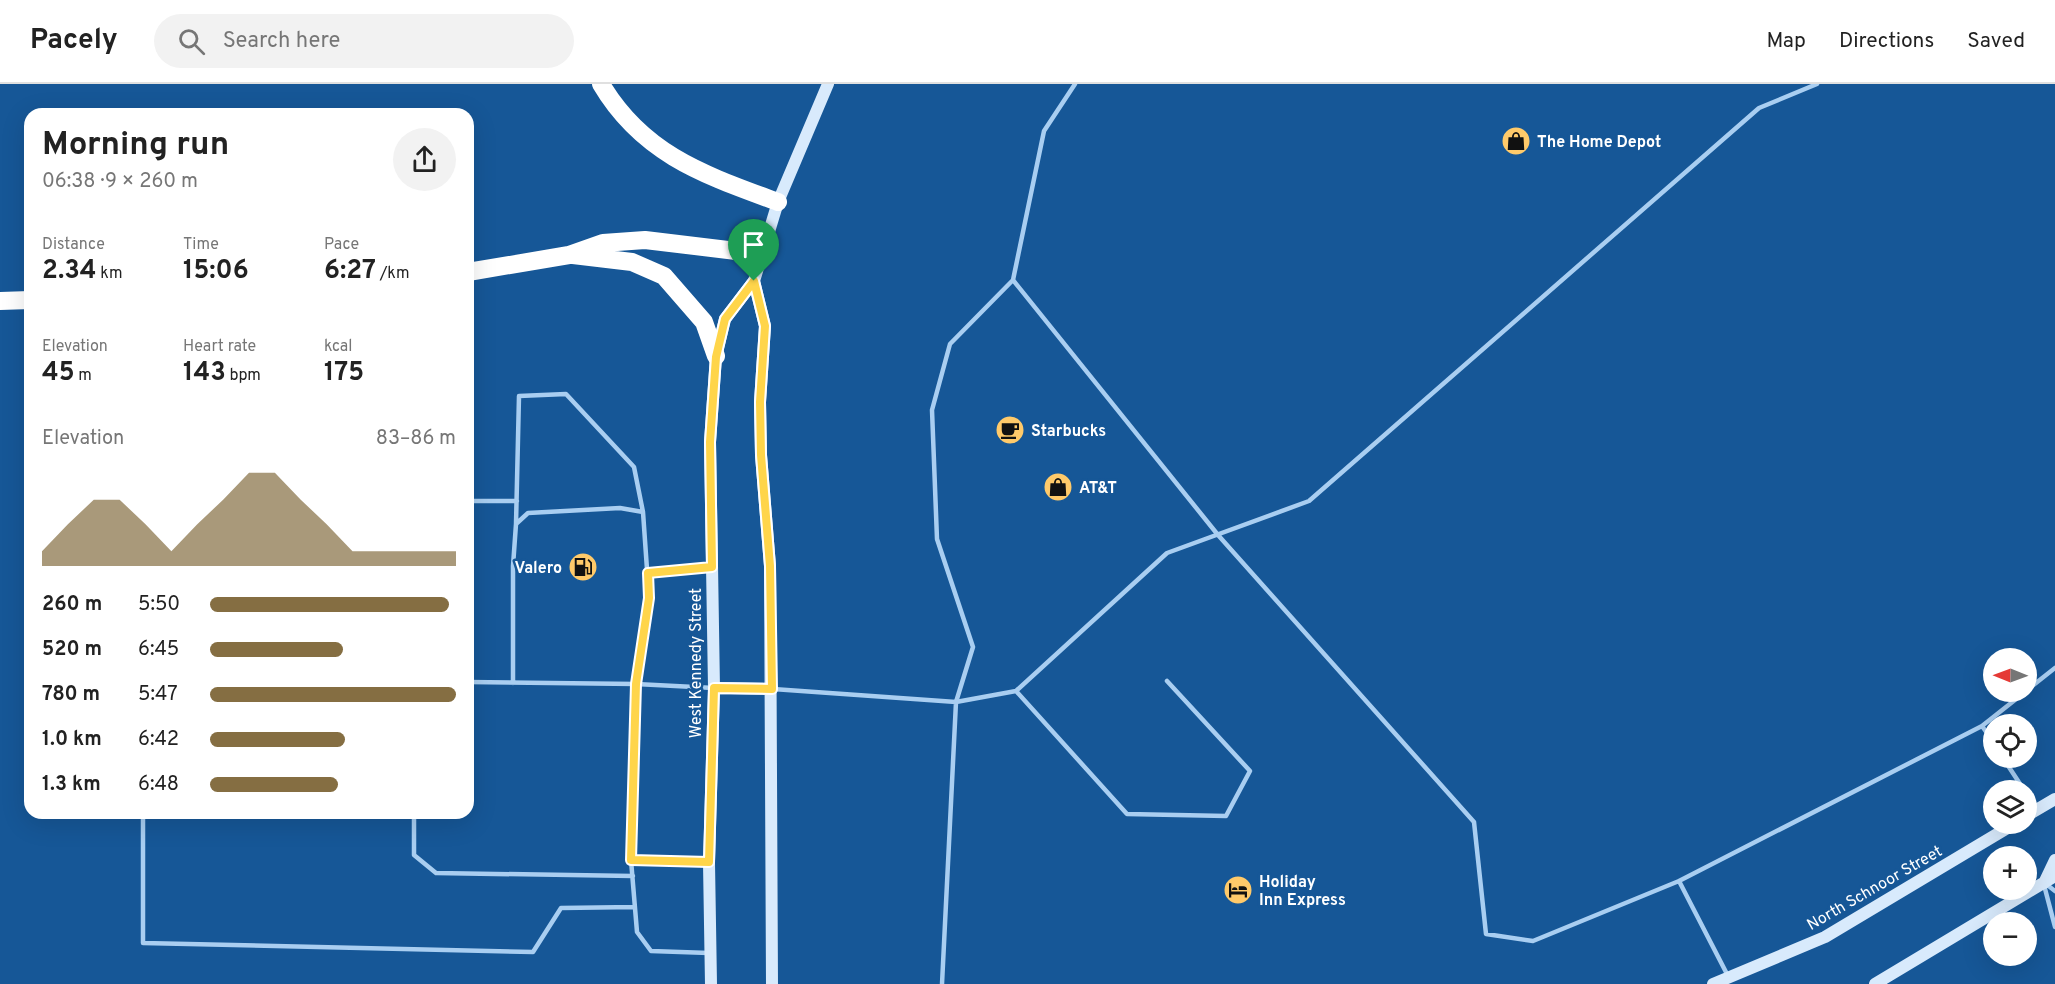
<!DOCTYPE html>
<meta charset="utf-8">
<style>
body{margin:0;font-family:Overpass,sans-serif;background:#f2f2f2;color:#222;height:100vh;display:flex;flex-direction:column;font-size:22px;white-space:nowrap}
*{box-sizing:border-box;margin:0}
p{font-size:20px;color:#767676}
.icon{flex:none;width:33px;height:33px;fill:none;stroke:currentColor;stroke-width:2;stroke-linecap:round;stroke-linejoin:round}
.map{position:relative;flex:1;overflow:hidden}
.panel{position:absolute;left:24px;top:24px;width:450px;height:711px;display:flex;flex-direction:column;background:#fff;border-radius:18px;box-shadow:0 6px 24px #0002}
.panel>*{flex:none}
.needle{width:39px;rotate:271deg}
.buttons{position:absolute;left:1983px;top:564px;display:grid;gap:12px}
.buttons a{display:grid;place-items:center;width:54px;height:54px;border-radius:50%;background:#fff;box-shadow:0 6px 24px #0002;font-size:30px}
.pin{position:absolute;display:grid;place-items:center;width:51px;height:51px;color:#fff;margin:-62px -26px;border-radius:50% 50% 50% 0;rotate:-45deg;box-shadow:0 0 6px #0007}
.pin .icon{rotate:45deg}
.round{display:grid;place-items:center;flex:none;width:63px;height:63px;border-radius:32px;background:#f2f2f2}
.summary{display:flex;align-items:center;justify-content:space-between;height:102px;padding:0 18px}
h1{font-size:33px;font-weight:700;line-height:45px}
.stats{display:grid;grid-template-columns:repeat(3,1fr);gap:9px;height:102px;padding:6px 18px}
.stats div{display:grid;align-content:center}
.stats b{font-size:26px;font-weight:700}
.stats small{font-size:16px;font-weight:400}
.stats p{font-size:16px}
.chart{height:168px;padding:12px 18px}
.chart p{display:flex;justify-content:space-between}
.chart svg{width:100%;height:108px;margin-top:6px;fill:#856e42;opacity:.7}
ul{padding:0 18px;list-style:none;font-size:20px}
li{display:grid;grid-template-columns:96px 72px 1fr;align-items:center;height:45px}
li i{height:15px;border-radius:8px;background:#856e42}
header{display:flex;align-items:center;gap:36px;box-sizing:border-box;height:84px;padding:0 30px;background:#fff;border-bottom:2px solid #e0e0e0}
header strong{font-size:28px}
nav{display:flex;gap:33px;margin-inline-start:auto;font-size:21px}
.search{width:420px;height:54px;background:#f2f2f2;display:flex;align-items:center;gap:15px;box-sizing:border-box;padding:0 21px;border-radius:33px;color:#767676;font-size:22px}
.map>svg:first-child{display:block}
</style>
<header>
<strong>Pacely</strong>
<div class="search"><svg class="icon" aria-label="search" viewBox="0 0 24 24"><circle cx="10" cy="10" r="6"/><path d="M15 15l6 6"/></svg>Search here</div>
<nav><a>Map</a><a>Directions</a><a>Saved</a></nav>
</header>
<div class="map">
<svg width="2055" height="900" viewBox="0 0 2055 900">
<rect width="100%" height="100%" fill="#165797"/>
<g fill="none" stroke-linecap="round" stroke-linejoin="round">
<path stroke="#a9cef1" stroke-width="4.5" d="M1075,0L1044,47L1013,196L1218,451L1474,738L1486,850L1533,857L1679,797L1728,892
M468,417H517
M516,440L519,312L566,310L634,383L643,428
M648,489L711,483
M468,598L636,600L714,604
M513,599V482L516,440L528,429L620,424L643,428L649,514L636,600L631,776L637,848L651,867L709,869
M773,605L956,618L1016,607L1167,469L1309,417L1759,24L1817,0
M1016,607L1127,730L1226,732L1250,687L1167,597
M2026,607L2055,584
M1982,642L2025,608
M2003,674L2024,706
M2026,710L2036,725
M143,729V859L533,868L561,824L635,823
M414,729V771L436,789L633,792
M631,776L707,778
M1679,797L1982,642L1994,659
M2046,800L2055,807
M2044,801L2055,843
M942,900L956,618L973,563L937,455L932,326L950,260L1013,196"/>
<path stroke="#d8eafc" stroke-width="12" d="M754,197L765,242L760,318L761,371L770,482L772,900
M714,604L772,605
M2026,732L2055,715
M2044,799L2055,776
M711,900L709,779L714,604L710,358L716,272L725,235L754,197L778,118L828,0
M1713,900L1825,853L2014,740
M1875,900L2055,792"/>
<path stroke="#fff" stroke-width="18" d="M601,0C643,71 705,91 778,118
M573,171L632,178L664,192L704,238L716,272
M468,188L569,171L603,159L645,156L761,170
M0,217L30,216"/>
</g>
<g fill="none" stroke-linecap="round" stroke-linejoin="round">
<g stroke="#fff" stroke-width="12">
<path id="route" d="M754,197L765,242L760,318L761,371L770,482L772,605L714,604L709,778L631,776L636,600L649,514L648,489L712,483L710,358L716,273L725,235Z"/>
</g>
<use href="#route" stroke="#ffd54a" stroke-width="8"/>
</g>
<defs>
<g id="shop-disc" transform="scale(1.5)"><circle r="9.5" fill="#ffca6a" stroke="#165797"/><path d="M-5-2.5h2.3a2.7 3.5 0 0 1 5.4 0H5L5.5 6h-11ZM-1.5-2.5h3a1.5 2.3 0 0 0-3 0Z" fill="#111"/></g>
<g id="cafe-disc" transform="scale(1.5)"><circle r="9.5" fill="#ffca6a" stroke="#165797"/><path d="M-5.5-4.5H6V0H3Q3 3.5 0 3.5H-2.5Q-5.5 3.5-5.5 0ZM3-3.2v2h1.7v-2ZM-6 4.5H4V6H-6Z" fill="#111"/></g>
<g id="fuel-disc" transform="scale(1.5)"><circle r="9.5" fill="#ffca6a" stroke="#165797"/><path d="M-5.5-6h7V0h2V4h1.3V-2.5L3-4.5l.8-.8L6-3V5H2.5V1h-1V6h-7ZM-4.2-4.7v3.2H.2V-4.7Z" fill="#111"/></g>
<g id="hotel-disc" transform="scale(1.5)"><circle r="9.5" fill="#ffca6a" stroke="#165797"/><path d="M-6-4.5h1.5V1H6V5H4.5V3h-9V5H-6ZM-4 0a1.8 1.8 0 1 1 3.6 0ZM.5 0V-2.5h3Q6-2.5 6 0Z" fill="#111"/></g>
</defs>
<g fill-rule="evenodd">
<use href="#shop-disc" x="1516" y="57"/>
<use href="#cafe-disc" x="1010" y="346"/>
<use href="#shop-disc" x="1058" y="403"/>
<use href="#fuel-disc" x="583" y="483"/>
<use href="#hotel-disc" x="1238" y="806"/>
</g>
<g text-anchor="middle" stroke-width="5" stroke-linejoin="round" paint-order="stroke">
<g font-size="16" font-weight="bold" fill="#fff" stroke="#165797" text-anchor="start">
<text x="1537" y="63">The Home Depot</text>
<text x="1031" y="352">Starbucks</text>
<text x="1079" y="409">AT&amp;T</text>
<text x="562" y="489" text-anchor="end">Valero</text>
<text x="1259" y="803">Holiday<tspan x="1259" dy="18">Inn Express</tspan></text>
</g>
<g font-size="16" fill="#fff" stroke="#165797">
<text transform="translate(695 579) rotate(-90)" y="6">West Kennedy Street</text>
<text transform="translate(1874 803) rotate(-30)" y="6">North Schnoor Street</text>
</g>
</g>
</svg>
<div class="buttons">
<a><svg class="needle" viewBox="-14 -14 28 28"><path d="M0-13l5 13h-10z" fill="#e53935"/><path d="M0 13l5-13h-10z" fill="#767676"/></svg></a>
<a><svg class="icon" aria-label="locate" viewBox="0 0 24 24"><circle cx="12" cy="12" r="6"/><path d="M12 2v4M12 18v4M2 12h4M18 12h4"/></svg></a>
<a><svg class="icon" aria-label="layers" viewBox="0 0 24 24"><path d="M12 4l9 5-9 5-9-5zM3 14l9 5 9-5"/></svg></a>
<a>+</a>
<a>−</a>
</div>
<div class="pin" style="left:754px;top:197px;background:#1e9e55"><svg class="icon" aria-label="arrive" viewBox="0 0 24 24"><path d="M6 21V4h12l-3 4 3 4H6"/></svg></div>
<section class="panel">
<div class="summary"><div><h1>Morning run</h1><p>06:38 · 9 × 260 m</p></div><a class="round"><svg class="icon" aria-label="share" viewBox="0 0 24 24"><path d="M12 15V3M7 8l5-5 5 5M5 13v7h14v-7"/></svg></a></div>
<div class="stats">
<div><p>Distance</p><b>2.34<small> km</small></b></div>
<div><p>Time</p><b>15:06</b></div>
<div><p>Pace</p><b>6:27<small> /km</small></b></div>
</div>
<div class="stats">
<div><p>Elevation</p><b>45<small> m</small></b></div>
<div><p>Heart rate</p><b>143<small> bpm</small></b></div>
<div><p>kcal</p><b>175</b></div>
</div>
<div class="chart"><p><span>Elevation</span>83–86 m</p>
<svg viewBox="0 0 160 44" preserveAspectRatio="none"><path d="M0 44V38L10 27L20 17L30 17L40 27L50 38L60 27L70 17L80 6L90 6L100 17L110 27L120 38L130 38L140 38L150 38L160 38V44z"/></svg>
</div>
<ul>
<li><b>260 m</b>5:50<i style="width:97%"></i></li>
<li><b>520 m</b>6:45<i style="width:54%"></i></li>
<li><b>780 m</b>5:47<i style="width:100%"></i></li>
<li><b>1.0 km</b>6:42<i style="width:55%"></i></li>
<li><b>1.3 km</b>6:48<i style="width:52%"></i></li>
</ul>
</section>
</div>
